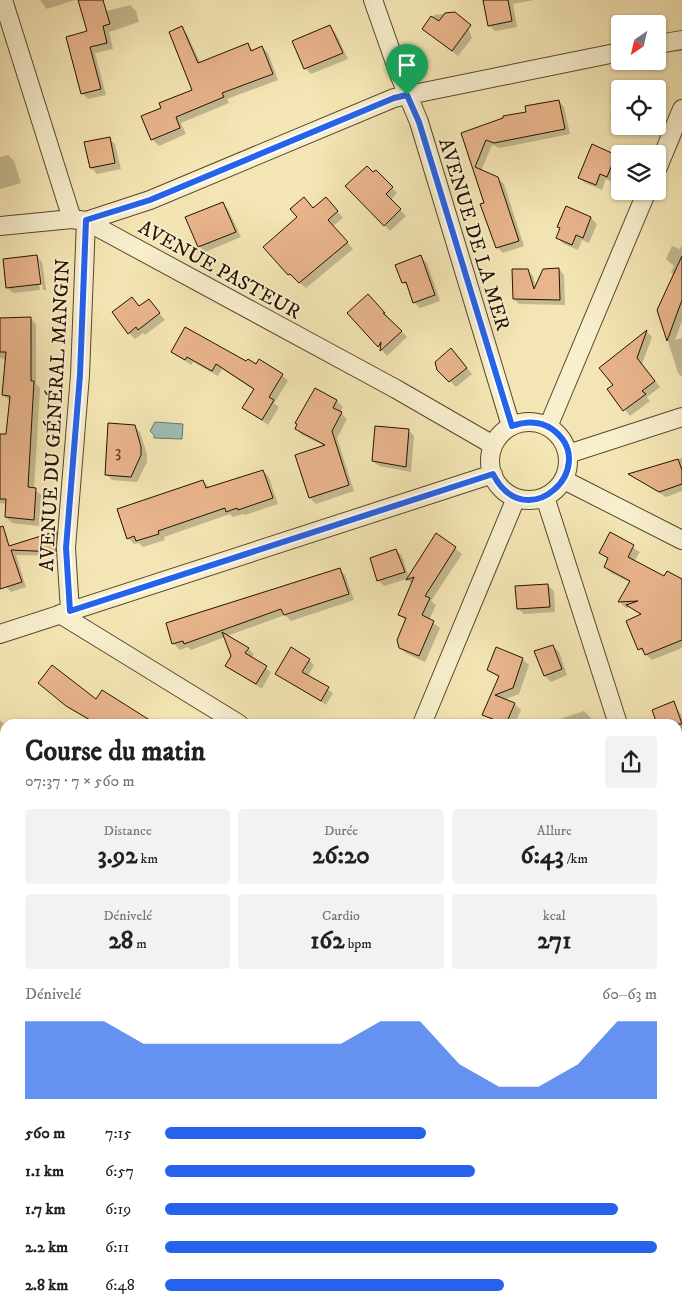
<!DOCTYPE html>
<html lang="fr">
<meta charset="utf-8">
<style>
body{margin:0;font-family:"IM FELL DW Pica",serif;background:#f2f2f2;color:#202124;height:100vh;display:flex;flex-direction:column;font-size:19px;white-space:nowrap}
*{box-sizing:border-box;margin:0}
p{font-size:16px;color:#757577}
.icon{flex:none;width:28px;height:28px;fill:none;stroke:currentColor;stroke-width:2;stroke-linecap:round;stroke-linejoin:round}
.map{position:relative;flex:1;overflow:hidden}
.details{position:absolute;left:0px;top:719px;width:682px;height:594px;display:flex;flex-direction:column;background:#fff;border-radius:15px 15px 0 0;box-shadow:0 1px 4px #0004}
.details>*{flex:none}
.needle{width:32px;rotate:214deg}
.fabs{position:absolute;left:611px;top:15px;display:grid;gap:10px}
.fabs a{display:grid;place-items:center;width:55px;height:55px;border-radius:5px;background:#fff;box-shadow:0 1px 4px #0004;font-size:25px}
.pin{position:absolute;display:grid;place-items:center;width:42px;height:42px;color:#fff;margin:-51px -21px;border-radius:50% 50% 50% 0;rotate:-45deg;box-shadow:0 0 5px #0007}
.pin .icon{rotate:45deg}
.round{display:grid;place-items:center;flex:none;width:52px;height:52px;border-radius:5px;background:#f2f2f2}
.overview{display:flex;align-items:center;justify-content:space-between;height:85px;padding:0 25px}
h1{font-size:28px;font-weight:800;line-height:38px}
.stats{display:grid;grid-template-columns:repeat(3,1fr);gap:8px;height:85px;padding:5px 25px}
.stats div{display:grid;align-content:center;border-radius:5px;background:#f2f2f2;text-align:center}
.stats b{font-size:25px;font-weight:800}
.stats small{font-size:14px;font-weight:400}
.stats p{font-size:14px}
.chart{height:140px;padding:10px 25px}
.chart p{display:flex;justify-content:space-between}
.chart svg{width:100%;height:90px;margin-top:5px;fill:#2563eb;opacity:.7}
ul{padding:0 25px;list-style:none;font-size:16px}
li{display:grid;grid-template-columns:80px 60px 1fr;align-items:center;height:38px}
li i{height:12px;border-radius:6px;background:#2563eb}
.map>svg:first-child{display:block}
</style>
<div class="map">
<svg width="682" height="1312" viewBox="0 0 682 1312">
<rect width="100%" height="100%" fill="#f4e6b4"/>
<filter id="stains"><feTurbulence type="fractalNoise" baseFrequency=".004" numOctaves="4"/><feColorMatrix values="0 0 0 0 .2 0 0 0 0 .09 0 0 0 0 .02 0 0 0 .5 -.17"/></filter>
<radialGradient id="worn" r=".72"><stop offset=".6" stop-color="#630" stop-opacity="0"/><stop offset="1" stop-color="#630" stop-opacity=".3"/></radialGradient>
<path fill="#9ebeb5" stroke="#6d796d" d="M155,422L183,424L182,439L154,438V435L150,431Z"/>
<path fill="#0003" d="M40,0H75L47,9Z
M485,0H534L513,4L517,27L495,31L489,25Z
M130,5L136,11L139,22L109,32L113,49L95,53L106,95L88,99L82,93L88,32L84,17Z
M454,13L467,25L472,38L458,56L424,29L434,15Z
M330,27L335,32L348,59L311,74L305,68Z
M181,28L187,34L201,64L247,45L254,51L262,47L268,53L278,80L227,99L229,103L181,123L186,134L159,146L153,140L143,117L163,109L194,90Z
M620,91V124L610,116Z
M559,101L564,107L570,134L500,148L492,145L481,171L498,178L504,184L524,246L503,253L497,247L486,204L463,134Z
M109,138L115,144L121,169L97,174L91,168Z
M592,146L616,156L620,160L613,182L606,179L602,190L585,183L579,177Z
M8,155L14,161L21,183L0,189V157Z
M376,171L397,193L391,200L406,216L390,231L347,186Z
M223,204L228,209L241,237L205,252L199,246Z
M332,205L343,218L333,226L353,249L306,288L289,274L314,209Z
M591,218L597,224L589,243L582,240L578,250L564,244L557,238L561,230L558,227Z
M682,244V321L675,340L682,338V377L678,373L658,310L674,276L671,272L674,266L666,259L672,246L680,249Z
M36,256L42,262L46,290H41H43L39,261H36L40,290L13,293L7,287Z
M420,257L427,263L440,301L420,308L414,302L409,288L403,282Z
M559,269L564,275L565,305L519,304L514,299L527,270L533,276L536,287Z
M368,296L407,337L387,356L349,313Z
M149,301L165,320L145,335L143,333L135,339L129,333L140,307Z
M30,318L36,324V384L40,388L34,489L41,495L39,526L12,523L6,517L7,504L0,503V435H7L10,401L3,395L7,360L0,358V319Z
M647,332L652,337L642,364L660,387L647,397L650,401L630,416L609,389L614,385L601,368Z
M173,352L247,362L282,375L288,381L274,403L279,407L268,425L244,408L254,390L222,369L218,376L193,362L191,365Z
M457,356L472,374L456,387L450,381Z
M315,389L337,401L343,407L340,412L347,419L337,438L354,491L316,504L310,498L325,446L302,435L296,429Z
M134,426L140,432L147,454V462L137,482L112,480L106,474Z
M408,430L414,436L411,472L379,466L373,461Z
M682,458V491L666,497L631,475Z
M263,471L269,477L278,504L245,515L243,514L233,517L230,514L164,537L165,540L143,547L139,543L134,544L128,538L203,481L209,487Z
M56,533L61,538L60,556L16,555L26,587L11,592L6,587L0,568V550Z
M610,534L640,552L634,562L665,578L682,580V648L652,660L640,649L641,615L630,607L626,608L620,602L631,583L611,573L605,567L609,560L600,552Z
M437,535L462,554L431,601L436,605L429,620L440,628L425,662L407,654L400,648L406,621L399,614L412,584L407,579L384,586L378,580L396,550L402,556L409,577Z
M339,569L345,575L354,600L291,621L285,615L227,636L248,649L254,654L251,658L271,672L262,689L226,666L232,656L225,637L191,650L188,647L180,650L174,644L167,624Z
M547,585L554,591L555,612L524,614L518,608Z
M553,646L559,652L567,675L551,682L545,676Z
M497,649L523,660L529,665L519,694L503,700L515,704L521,710L515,724H497L483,714L500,678L488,670Z
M309,660L314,665L308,676L333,693L326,705L276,674Z
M45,689L96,701L151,724H95L74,711Z
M673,703L682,716V733L678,735Z
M584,711L590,717L593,724H562L560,719Z
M0,720L5,725L0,741Z
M0,859L5,875V880H0Z
M0,966L4,970L3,985L0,986Z
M682,1035V1088L680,1090L682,1093L680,1122L682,1149L678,1153V1040Z
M5,1070V1081L2,1071Z
M678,1207L682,1213L681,1233L678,1230Z
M65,1308H87L88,1312H66Z
M228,1308H229L240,1312H226Z
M425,1308H431L436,1312H421Z
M486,1308H506L511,1312H491Z"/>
<path fill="#e9b58c" stroke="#231200" d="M78,0H103L110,24L103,26L107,43L90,47L101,89L81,94L66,37L87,31Z
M483,0H508L512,21L488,26Z
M455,12L471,25L452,51L422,29L431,16L439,21L445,13Z
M330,25L343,53L304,69L292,41Z
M182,26L198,63L248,43L251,51L262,46L273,74L222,93L224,97L176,117L180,128L151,140L141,116L161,108L159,103L192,90L169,32Z
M559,100L565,129L494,143L486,140L475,167L498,177L519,241L496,248L480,204L484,203L461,133L503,118V116L526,112L525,106Z
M110,137L115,163L90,168L84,142Z
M592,144L616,155L607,177L600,174L596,185L578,178Z
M367,166L373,172L376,170L393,187L386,194L401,209L384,226L345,186Z
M304,197L313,208L326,197L338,211L328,220L348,242L299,283L290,274L288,275L263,247L297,217L290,209Z
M223,202L236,232L198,247L185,217Z
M566,206L591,217L583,238L576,235L572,245L556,238L560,228L557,227Z
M37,255L41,284L6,288L3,259Z
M421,255L435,295L413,303L406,282L402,283L395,265Z
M682,256V300L667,341L657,310Z
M559,268L560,300L513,299L512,269H528L534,289L543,269Z
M368,294L385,313H383L402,331L380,351L381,342L378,347L347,313Z
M132,297L139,306L149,299L160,313L138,330L136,327L128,334L112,312Z
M31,317V381H34L28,487L36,488L34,520L5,517L6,499H0V434H6L10,396L2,395L6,352H0V318Z
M185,327L246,361L248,359L256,364L259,359L283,374L269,397L274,400L262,420L242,408L254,389L216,364L212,371L187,357L185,360L171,352Z
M647,330L637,358L655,381L642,391L646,394L623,411L607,389L613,385L599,368Z
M451,348L467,368L449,382L437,370L435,362Z
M315,388L337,400L333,408L342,412L332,431L349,485L309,498L295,455L325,445L295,429L297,424L295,423Z
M108,423L135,425L141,447V455L131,477L105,475Z
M375,426L409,429L406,467L372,461Z
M678,459L682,470V484L659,492L628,474Z
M263,470L273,498L238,510L237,508L226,512L225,508L158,531L159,534L136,541L134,536L127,539L117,509L203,480L206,488Z
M3,526L9,546L57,531L56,552L11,550L22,582L0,589V527Z
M610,532L634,545L628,557L664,576L667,571L682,579V640L645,655L642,648L638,650L626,621L641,614L626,605L638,601L618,602L630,581L604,567L608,558L599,553Z
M436,533L456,547L425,596L430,598L422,615L434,621L419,656L399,648L397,640L406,618L398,615L414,577L406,580Z
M396,549L405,572L377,581L370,558Z
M340,568L349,594L284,615L281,609L184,644L183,641L172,644L166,623Z
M548,584L550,607L517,609L515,586Z
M222,632L249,648L245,653L267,666L256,684L225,666L231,656Z
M553,645L562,669L544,676L534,651Z
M291,647L310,659L302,672L329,687L321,701L275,674Z
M496,647L523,658L513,688L495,695L515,703L506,724L482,715L499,676L487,670Z
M52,665L96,699L102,690L156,724H97L66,706L38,683Z
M674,701L682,724H657L652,710Z"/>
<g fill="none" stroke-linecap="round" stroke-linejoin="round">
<g stroke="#57472d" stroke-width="20">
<path id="minor" d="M3,0L72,219L86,221L396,389L493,445
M373,0L399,74L419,122L511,426
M658,44L682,40
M658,167L682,109
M0,226L72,219
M490 461a39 39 0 1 1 78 0a39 39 0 1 1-78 0Z
M548,427L647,191
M568,454L682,417
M564,480L682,540
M545,497L618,724
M70,611L66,548L80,375L86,221L150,200L394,98L620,52
M60,614L239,724
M0,634L493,474
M422,724L516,498
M678,908L682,922
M678,985L682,987
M0,1186L5,1202
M678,1257L682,1254
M37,1308L39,1312
M286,1308L291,1312
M179,1312L181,1308
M317,1312L322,1308
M609,1312L614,1308"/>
</g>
<use href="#minor" stroke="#f8efce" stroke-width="18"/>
</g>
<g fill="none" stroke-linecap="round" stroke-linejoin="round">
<g stroke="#fff" stroke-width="10">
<path id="route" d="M407,95L419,122L512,426C526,421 539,420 552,429C603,466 526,539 493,474L70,611L66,548L80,375L86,220L150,200L394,98Z"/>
</g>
<use href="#route" stroke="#2563eb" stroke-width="6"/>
</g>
<g text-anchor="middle" stroke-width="4" stroke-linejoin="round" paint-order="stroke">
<g font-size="18" fill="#543b23">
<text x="118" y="457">3</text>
</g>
<g font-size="20" fill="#231200" stroke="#f8efce">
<text transform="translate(475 234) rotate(73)" y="7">AVENUE DE LA MER</text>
<text transform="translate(220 269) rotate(29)" y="7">AVENUE PASTEUR</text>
<text transform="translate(54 415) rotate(-87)" y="7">AVENUE DU GÉNÉRAL MANGIN</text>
</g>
</g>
<rect width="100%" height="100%" filter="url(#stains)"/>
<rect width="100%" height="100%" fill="url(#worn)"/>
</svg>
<div class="fabs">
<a><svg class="needle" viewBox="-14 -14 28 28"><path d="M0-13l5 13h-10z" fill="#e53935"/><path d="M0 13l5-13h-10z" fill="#757577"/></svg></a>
<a><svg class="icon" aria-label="locate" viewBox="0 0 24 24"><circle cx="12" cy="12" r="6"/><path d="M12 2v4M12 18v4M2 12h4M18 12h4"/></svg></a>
<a><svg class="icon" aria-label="layers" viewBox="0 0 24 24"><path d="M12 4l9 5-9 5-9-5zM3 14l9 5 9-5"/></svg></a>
</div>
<div class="pin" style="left:407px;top:95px;background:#1e9e55"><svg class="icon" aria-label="arrive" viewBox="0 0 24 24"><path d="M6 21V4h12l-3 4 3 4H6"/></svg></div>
<section class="details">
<div class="overview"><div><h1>Course du matin</h1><p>07:37 · 7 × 560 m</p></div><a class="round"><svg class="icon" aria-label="share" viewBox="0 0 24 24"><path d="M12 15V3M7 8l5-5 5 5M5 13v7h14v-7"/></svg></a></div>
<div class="stats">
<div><p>Distance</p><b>3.92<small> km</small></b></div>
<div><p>Durée</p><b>26:20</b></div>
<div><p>Allure</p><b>6:43<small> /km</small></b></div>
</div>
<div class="stats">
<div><p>Dénivelé</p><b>28<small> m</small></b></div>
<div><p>Cardio</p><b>162<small> bpm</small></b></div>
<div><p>kcal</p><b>271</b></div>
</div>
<div class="chart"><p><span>Dénivelé</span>60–63 m</p>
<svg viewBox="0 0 160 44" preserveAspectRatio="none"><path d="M0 44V6L10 6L20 6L30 17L40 17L50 17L60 17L70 17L80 17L90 6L100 6L110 27L120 38L130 38L140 27L150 6L160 6V44z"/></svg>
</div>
<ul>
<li><b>560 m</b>7:15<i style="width:53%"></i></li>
<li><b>1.1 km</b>6:57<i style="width:63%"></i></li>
<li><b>1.7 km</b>6:19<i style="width:92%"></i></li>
<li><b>2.2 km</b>6:11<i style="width:100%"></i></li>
<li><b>2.8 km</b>6:48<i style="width:69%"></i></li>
</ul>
</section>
</div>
